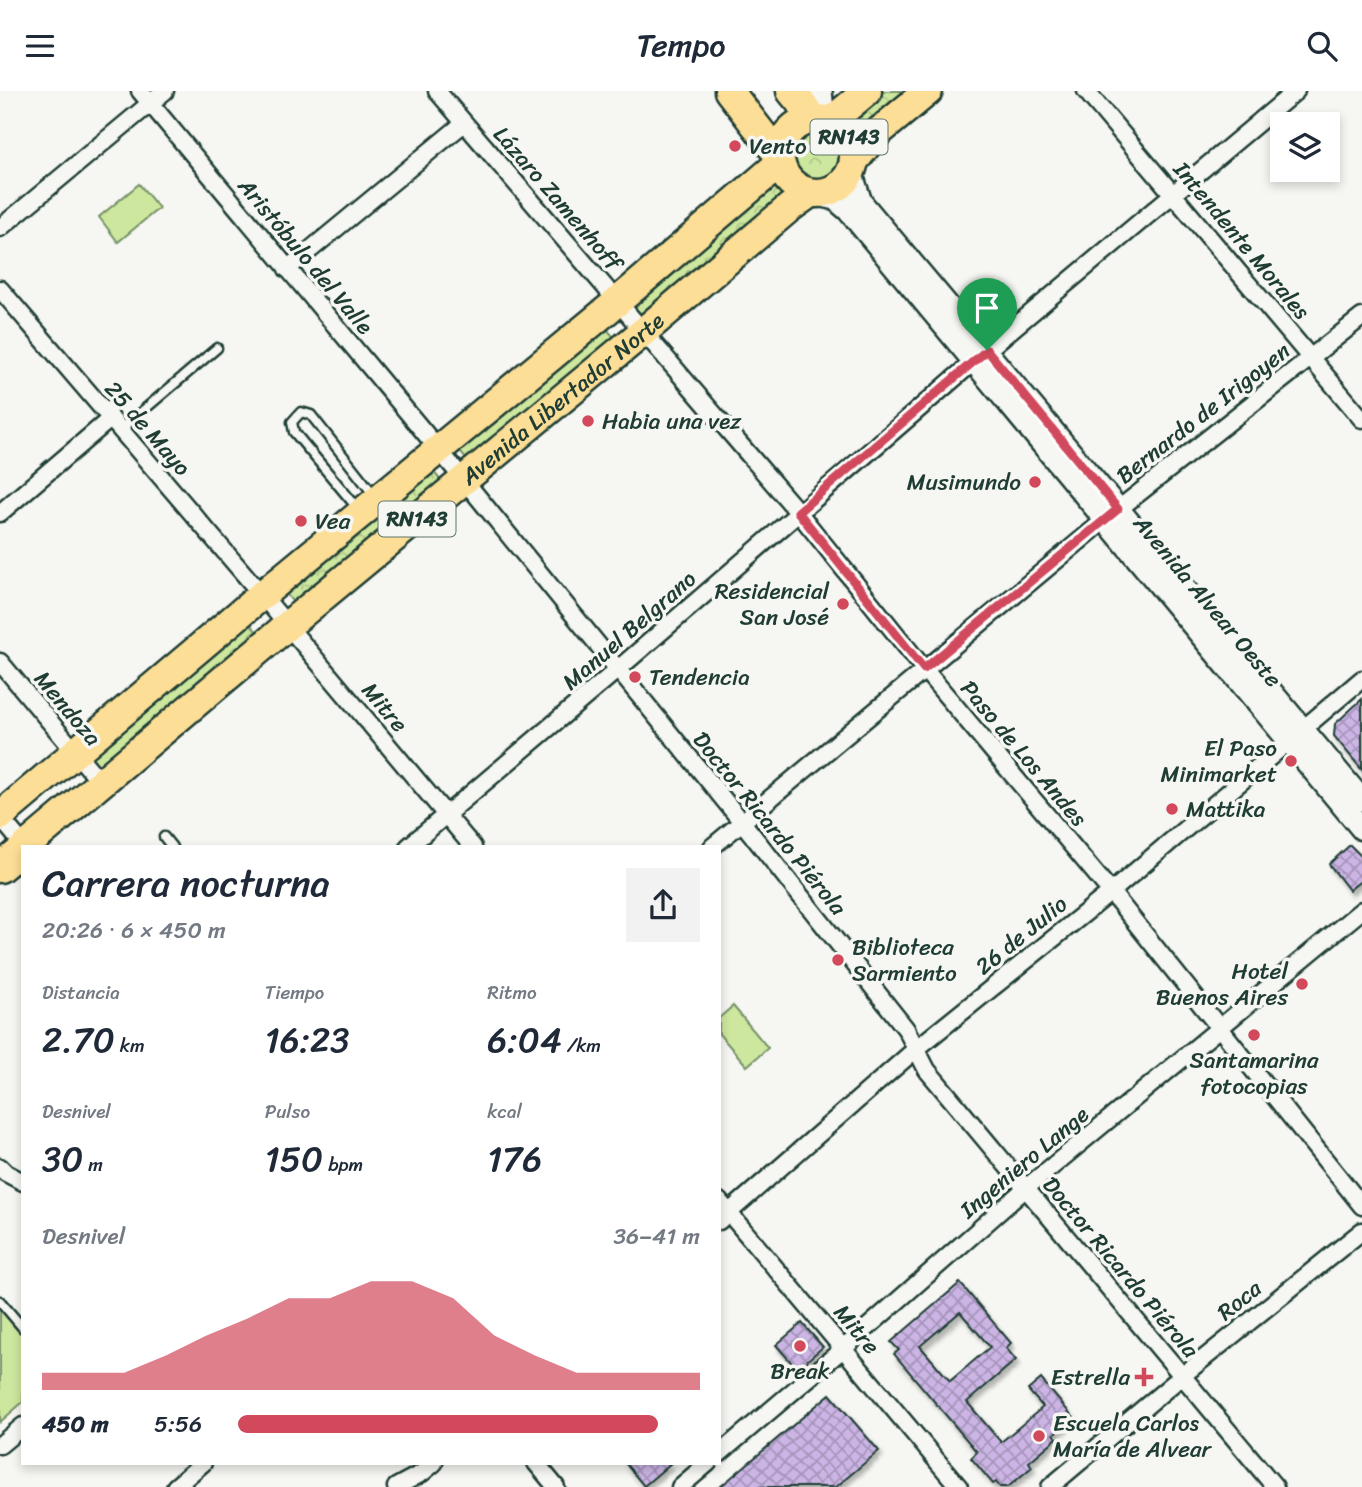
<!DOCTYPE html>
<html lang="es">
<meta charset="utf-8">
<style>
body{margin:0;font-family:Sriracha,sans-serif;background:#f2f2f3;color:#1f2937;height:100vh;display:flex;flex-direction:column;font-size:26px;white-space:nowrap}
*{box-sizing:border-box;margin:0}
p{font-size:23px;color:#747a83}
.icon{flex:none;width:38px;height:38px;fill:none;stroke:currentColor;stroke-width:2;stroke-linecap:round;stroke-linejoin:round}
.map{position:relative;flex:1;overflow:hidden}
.details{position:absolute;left:21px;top:754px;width:700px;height:620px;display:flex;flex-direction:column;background:#fff;border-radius:0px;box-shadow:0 4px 10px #0003}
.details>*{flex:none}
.buttons{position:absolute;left:1270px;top:21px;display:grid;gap:14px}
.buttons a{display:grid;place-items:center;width:70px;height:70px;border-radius:0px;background:#fff;box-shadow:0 4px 10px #0003;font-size:35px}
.pin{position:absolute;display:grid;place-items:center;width:60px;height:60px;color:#fff;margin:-72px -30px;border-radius:50% 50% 50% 0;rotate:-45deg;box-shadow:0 0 7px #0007}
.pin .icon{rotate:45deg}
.round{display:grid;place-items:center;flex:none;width:74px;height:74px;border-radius:0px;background:#f2f2f3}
.overview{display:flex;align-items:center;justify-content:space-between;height:119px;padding:0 21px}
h1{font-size:38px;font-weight:600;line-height:52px}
.figures{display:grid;grid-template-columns:repeat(3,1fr);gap:10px;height:119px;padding:7px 21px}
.figures div{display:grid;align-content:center}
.figures b{font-size:35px;font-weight:600}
.figures small{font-size:19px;font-weight:400}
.figures p{font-size:19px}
.chart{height:196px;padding:14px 21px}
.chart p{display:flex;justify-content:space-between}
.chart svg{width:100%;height:126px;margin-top:7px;fill:#d1495b;opacity:.7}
ul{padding:0 21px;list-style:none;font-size:23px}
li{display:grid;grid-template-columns:112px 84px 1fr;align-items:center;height:52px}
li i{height:18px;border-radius:9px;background:#d1495b}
header{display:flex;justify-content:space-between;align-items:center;height:91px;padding:0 21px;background:#fff;font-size:32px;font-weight:600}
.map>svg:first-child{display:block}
</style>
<header><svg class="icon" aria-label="menu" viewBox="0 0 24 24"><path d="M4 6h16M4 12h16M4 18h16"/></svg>Tempo<svg class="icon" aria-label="search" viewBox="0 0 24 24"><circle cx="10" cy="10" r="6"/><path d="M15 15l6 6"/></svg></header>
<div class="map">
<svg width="1362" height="1396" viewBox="0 0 1362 1396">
<defs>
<pattern id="forest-crowns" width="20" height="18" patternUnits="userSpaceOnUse" patternTransform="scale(1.75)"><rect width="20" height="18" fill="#cde79e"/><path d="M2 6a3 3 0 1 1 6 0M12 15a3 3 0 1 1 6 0" fill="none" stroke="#b0c789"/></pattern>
<pattern id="building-cross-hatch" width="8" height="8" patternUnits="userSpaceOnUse" patternTransform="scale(1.75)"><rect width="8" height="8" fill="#ccb5e5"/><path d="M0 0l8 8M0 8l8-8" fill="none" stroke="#a594ba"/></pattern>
<filter id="shadow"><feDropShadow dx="3" dy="5" stdDeviation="2" flood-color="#0004"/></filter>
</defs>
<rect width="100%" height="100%" fill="#f6f6f2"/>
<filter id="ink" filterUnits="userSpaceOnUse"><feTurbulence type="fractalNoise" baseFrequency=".0143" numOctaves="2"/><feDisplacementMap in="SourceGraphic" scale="14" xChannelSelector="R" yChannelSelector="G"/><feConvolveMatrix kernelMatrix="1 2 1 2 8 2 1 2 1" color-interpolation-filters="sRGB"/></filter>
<g filter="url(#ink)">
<path fill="#cde79e" stroke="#769269" stroke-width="2" d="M139,93L159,117L118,151L99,126Z
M733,915L768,957L747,975L719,943V927Z
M0,1215L23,1242V1311L0,1331Z"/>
<path fill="url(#forest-crowns)" stroke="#769269" stroke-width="2" d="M883,0H914L859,47L846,31Z
M788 65a28 28 0 1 1 56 0a28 28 0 1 1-56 0Z
M774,91L787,106L641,230L628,215Z
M603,233L616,249L470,373L457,357Z
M429,375L442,391L296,515L283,499Z
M247,530L262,546L102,679L89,663Z"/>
<path fill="url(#building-cross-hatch)" stroke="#1f3d34" stroke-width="2" fill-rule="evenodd" filter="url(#shadow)" d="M1362,608V679L1334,645L1335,633Z
M1350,754L1362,766V789L1349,799L1329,773Z
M960,1192L1011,1252L1006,1257L1016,1269L967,1311L1001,1351L1043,1316L1028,1299L1041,1288L1074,1327L1054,1343L1057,1347L1029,1371L1032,1376L1008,1396H1000L996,1391L993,1393L971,1367L977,1361L894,1263L899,1259L891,1251ZM960,1221L990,1256L950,1290L920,1255Z
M802,1232L823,1256L797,1278L776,1254Z
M830,1303L879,1360L836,1396H720Z
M625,1372H671L644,1395Z"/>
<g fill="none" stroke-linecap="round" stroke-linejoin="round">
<g stroke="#1f3d34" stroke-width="13">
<path id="lane" d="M120,339L217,257
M359,419L294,341L292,331L301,321L311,324L374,404
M164,746L172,756
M0,1210L23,1237"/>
</g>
<g stroke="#1f3d34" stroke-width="21">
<path id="street" d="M140,0L464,389L742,731L906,938L927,979L1275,1396
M437,0L798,421L924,578L1111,801L1362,1115
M1086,0L1362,328
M0,137L165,0
M287,178L464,32
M0,198L262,504L473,756
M0,422L110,328
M0,571L102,693
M0,726L25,756
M408,756L617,579L987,259L1296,0
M712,756L1106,428L1362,226
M0,1076L6,1082L23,1091
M719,1110L959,1396
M719,1130L916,958L1111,801L1362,588
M0,1354L23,1335
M719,1363L844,1257L1026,1097L1362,819
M536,1372L556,1396
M175,1396L203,1372
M396,1396L422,1382L434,1372
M680,1396L708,1372
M1050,1396L1182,1285L1362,1140"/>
</g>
<g stroke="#1f3d34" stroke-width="26">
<path id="secondary" d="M821,0L824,28
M851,81L861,111L1362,709
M816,103L835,108L848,119L1362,738"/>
</g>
<g stroke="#1f3d34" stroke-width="33">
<g id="highway">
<path d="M729,0L780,66"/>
<path d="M791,0L814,28"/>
<circle cx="817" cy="65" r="37"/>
<path d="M831,30L867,0"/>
<path d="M854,70L875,44L928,0"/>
<path d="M0,725L262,504L617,211L780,72"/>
<path id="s1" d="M25,756L287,535L643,241L789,117L810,102"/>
<path d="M0,777L23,758"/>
</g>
</g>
<use href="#lane" stroke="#f6f6f2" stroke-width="8"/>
<use href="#street" stroke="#f6f6f2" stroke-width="16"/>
<use href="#secondary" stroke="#f6f6f2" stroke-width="21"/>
<use href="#highway" stroke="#fdde96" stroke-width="28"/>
</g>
</g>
<g fill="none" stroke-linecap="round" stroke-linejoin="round" filter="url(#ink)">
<g stroke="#fff" stroke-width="14">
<path id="route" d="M987,259L1118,418L924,578L798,421Z"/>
</g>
<use href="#route" stroke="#d1495b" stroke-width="9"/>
</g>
<g fill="#d1495b" stroke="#f6f6f2" stroke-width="2.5">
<circle cx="735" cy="55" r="7"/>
<circle cx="588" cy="330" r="7"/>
<circle cx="1035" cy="391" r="7"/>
<circle cx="301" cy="430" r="7"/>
<circle cx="843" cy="513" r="7"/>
<circle cx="635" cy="586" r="7"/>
<circle cx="1291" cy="670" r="7"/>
<circle cx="1172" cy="718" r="7"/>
<circle cx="838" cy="869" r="7"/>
<circle cx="1302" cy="893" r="7"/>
<circle cx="1254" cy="944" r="7"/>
<circle cx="800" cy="1255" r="7"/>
<path d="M1140.5 1275.5h7v7h7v7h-7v7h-7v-7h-7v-7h7z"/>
<circle cx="1039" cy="1345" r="7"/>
</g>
<g text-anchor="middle" stroke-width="7" stroke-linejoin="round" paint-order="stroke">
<g fill="#f6f6f2" stroke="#60746d" stroke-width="2">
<rect x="810.5" y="28.5" width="77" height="35" rx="5"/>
<rect x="378.5" y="410.5" width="77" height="35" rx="5"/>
</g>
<g font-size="21" font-weight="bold" fill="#1f3d34">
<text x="849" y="53">RN143</text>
<text x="417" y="435">RN143</text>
</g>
<g font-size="23" fill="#1f3d34" stroke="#f6f6f2" text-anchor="start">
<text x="749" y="63">Vento</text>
<text x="602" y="338">Habia una vez</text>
<text x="1021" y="399" text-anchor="end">Musimundo</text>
<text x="315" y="438">Vea</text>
<text x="829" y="508" text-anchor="end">Residencial<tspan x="829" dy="26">San José</tspan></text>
<text x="649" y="594">Tendencia</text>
<text x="1277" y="665" text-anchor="end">El Paso<tspan x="1277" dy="26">Minimarket</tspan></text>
<text x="1186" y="726">Mattika</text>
<text x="852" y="864">Biblioteca<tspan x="852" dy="26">Sarmiento</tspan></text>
<text x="1288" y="888" text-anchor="end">Hotel<tspan x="1288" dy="26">Buenos Aires</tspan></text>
<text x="1254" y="977" text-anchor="middle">Santamarina<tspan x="1254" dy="26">fotocopias</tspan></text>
<text x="800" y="1288" text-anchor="middle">Break</text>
<text x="1130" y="1294" text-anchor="end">Estrella</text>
<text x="1053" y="1340">Escuela Carlos<tspan x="1053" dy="26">María de Alvear</tspan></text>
</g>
<g font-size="23" fill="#1f3d34" stroke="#f6f6f2">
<text transform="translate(558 107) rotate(49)" y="8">Lázaro Zamenhoff</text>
<text transform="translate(1242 149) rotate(50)" y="8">Intendente Morales</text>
<text transform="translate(306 165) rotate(50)" y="8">Aristóbulo del Valle</text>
<text dy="8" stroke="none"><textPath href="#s1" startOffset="700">Avenida Libertador Norte</textPath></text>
<text transform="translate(1203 322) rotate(-38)" y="8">Bernardo de Irigoyen</text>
<text transform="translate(148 337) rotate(49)" y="8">25 de Mayo</text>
<text transform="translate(1208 510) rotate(50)" y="8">Avenida Alvear Oeste</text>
<text transform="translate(629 539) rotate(-41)" y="8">Manuel Belgrano</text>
<text transform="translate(385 616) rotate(50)" y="8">Mitre</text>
<text transform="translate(68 617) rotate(50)" y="8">Mendoza</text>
<text transform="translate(1024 662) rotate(50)" y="8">Paso de Los Andes</text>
<text transform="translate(770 732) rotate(51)" y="8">Doctor Ricardo Piérola</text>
<text transform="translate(1021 844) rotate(-39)" y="8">26 de Julio</text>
<text transform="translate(1024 1071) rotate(-40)" y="8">Ingeniero Lange</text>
<text transform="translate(1121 1176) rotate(50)" y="8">Doctor Ricardo Piérola</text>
<text transform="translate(1239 1209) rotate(-39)" y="8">Roca</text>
<text transform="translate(857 1238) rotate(50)" y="8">Mitre</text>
</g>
</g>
</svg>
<div class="buttons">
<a><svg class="icon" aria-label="layers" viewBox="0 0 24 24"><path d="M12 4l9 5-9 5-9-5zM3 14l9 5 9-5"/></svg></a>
</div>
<div class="pin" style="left:987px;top:259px;background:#1e9e55"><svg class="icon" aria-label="arrive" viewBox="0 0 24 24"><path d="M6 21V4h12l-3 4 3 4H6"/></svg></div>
<section class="details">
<div class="overview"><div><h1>Carrera nocturna</h1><p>20:26 · 6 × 450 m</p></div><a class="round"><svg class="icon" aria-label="share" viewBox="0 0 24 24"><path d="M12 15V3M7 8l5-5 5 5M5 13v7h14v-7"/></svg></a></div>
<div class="figures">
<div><p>Distancia</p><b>2.70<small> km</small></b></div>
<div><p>Tiempo</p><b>16:23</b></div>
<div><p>Ritmo</p><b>6:04<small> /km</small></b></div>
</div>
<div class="figures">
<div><p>Desnivel</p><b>30<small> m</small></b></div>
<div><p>Pulso</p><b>150<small> bpm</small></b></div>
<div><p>kcal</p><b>176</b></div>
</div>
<div class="chart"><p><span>Desnivel</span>36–41 m</p>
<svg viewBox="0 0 160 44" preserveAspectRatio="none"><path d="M0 44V38L10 38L20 38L30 32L40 25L50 19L60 12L70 12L80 6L90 6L100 12L110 25L120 32L130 38L140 38L150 38L160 38V44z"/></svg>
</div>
<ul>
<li><b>450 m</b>5:56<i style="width:91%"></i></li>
</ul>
</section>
</div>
